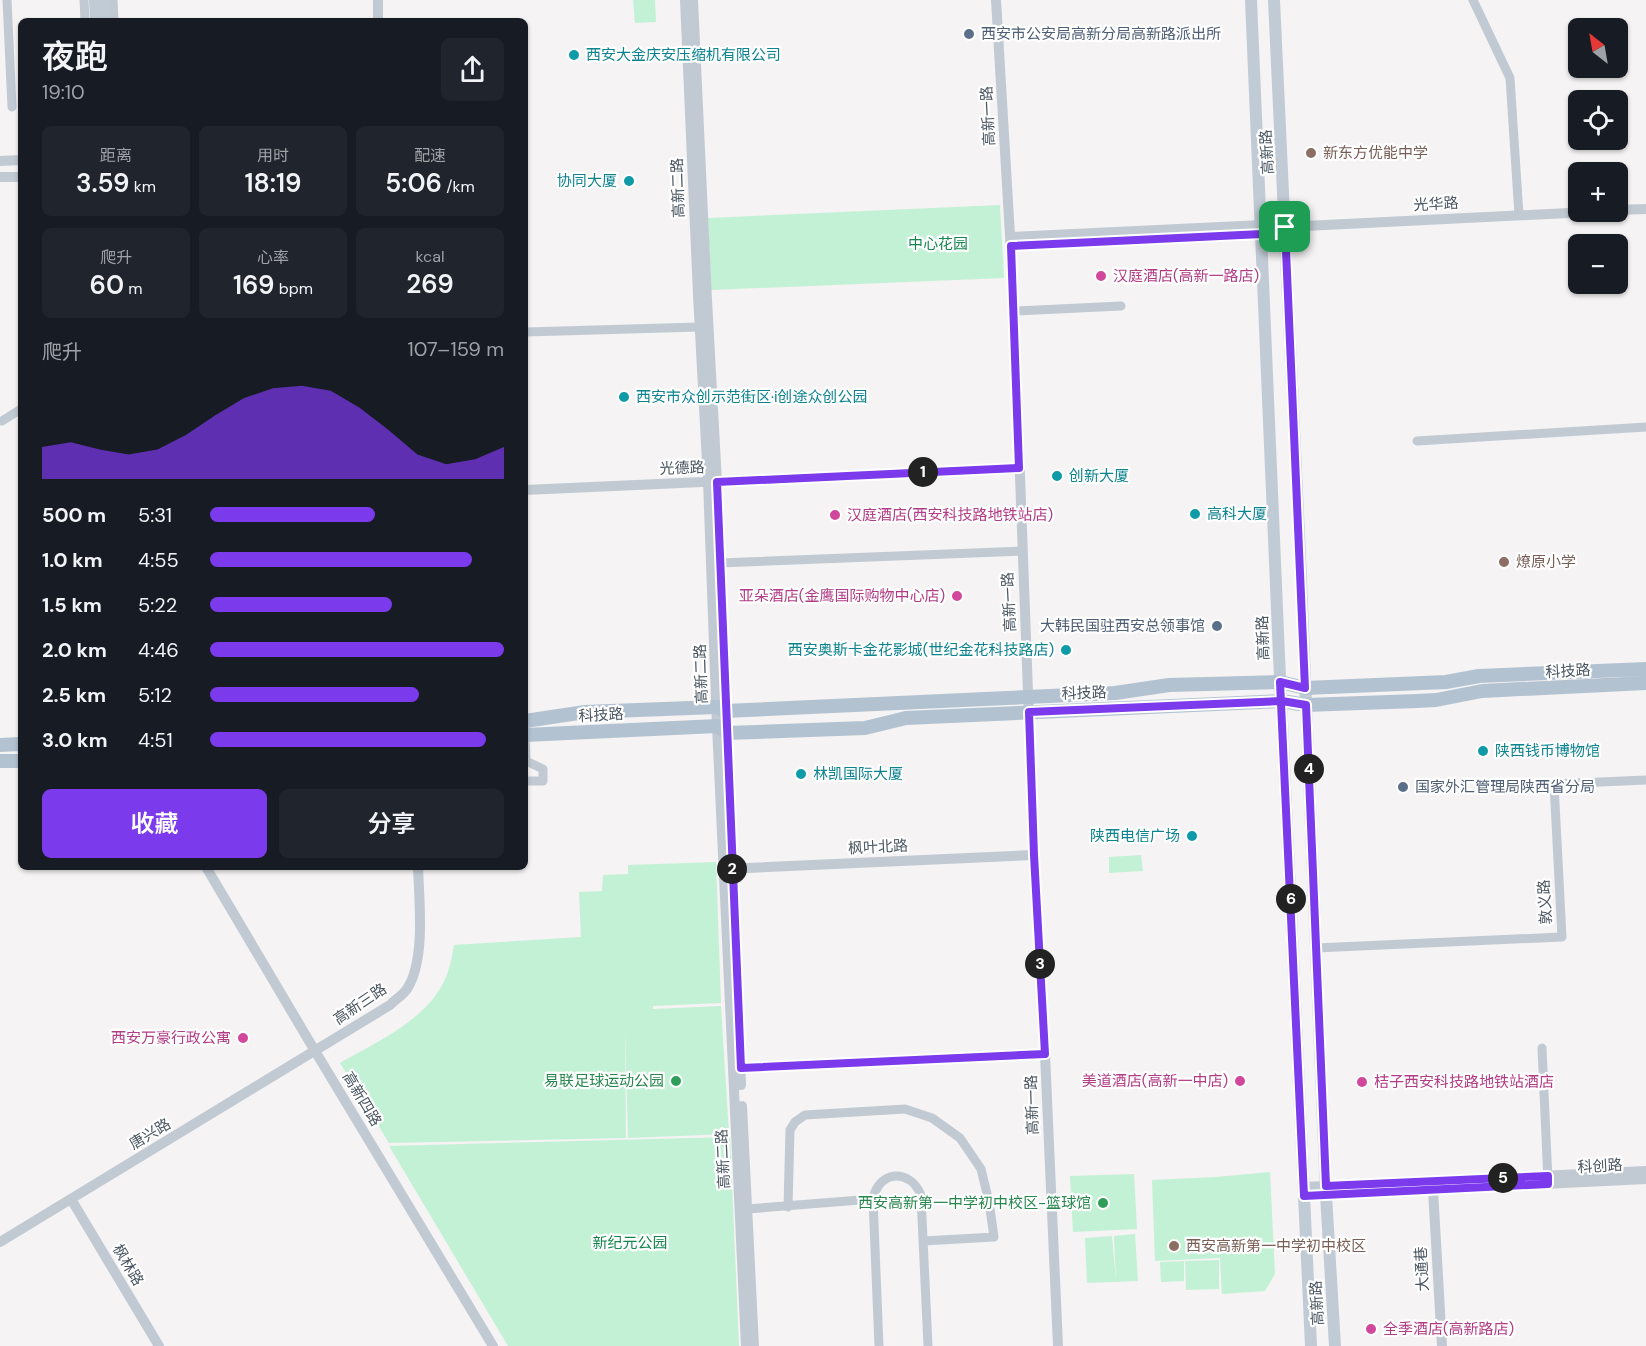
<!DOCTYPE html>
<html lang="zh">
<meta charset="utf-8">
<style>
body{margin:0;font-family:"DM Sans","Noto Sans SC",sans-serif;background:#20242c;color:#f1f3f6;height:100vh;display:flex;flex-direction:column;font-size:22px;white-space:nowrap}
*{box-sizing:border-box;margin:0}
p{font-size:20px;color:#9ea1a6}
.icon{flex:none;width:33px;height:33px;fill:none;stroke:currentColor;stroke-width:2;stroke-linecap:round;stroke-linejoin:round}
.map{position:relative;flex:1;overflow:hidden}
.sheet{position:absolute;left:18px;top:18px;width:510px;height:852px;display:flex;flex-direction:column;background:#171b24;border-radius:9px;box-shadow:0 2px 4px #0004}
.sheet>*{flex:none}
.needle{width:39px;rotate:329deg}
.fabs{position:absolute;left:1568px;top:18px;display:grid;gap:12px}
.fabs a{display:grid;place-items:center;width:60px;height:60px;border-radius:9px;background:#171b24;box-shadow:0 2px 4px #0004;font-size:30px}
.pin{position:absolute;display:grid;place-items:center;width:51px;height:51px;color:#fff;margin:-26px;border-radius:12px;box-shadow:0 3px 9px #0006}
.km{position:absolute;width:30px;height:30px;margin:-15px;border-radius:50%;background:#222;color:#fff;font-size:16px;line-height:30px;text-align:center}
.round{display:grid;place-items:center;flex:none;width:63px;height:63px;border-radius:9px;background:#20242c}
.head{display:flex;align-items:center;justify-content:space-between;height:102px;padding:0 24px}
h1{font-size:33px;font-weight:600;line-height:45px}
.stats{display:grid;grid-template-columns:repeat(3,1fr);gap:9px;height:102px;padding:6px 24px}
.stats div{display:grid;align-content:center;border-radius:9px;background:#20242c;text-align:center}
.stats b{font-size:26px;font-weight:600}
.stats small{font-size:16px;font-weight:400}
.stats p{font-size:16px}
.chart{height:168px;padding:12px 24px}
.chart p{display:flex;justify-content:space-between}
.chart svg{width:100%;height:108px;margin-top:6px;fill:#7c3aed;opacity:.7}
.action{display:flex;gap:12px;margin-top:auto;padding:12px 24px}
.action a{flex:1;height:69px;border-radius:9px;background:#7c3aed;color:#fff;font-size:24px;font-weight:600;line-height:69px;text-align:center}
.action a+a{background:#20242c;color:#f1f3f6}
ul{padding:0 24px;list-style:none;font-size:20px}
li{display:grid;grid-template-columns:96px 72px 1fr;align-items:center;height:45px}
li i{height:15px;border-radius:8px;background:#7c3aed}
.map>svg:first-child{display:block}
</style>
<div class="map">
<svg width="1646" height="1346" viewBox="0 0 1646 1346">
<rect width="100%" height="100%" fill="#f5f3f3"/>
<path fill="#c3f1d5" d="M633,0H655L656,22L635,23Z
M1000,205L1004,278L711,290L708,218Z
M1141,855L1143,871L1109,873V857Z
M716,862L721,1003L653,1006V1009L721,1006L729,1134L628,1138L625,1028L626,1138L389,1143L340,1063C380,1040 436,1016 449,968C452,961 452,953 454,945L581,937L579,892L602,891L603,875L628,874V865Z
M730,1137L739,1346H508L389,1146Z
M1270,1172L1275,1274L1265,1291L1222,1294L1220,1258L1155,1261L1152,1180L1216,1177Z
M1134,1174L1137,1229L1073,1232L1070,1176Z
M1135,1234L1138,1281L1087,1283L1085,1238L1112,1236L1116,1281L1114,1236Z
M1219,1260V1289L1186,1290L1185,1261Z
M1184,1261V1281L1161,1282L1160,1262Z"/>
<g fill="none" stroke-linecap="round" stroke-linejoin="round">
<path stroke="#c1cad2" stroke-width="9" d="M7,0L12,107
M84,0L85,21
M113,0L114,21
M1473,0L1510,78L1519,215
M1014,311L1121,306
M526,332L699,327
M2,421L21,409
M1417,441L1646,427
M720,563L1022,551
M525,781H543V769L526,761L525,735
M1316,948L1562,937L1554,784L1646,780
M1542,1048L1548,1181
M788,1207L790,1130L795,1122L805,1115L905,1109L932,1118L960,1138L981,1169L989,1202L994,1237L923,1241
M747,1209L873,1199
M879,1346L873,1199C874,1194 876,1189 879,1185C893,1168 915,1177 921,1196L928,1346"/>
<path stroke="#c1cad2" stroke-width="10" d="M378,0V21
M685,0L698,295L708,481L717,726L746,1346
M693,0L707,300L717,482L741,1085
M996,0L1013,286L1034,855L1045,1054L1058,1346
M0,161L21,160
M0,177H21
M1617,210L1646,209
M1011,237L1262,225L1285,227L1589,212
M1011,246L1262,234L1268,232
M525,490L1019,468
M206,867L315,1051L493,1346
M726,869L1034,855
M734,1068L1045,1054
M742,1106L754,1346
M1304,1187L1646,1171
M1433,1190L1442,1346
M1304,1196L1646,1179
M71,1199L159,1346
M0,1242L390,1005C395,1000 403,995 407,989C426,960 419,900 418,867"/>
<path stroke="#c1cbd6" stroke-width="12" d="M95,0L96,21
M103,0L105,21
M1251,0L1279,656L1311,1346
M1274,0L1300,557L1326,1195L1335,1346"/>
<path stroke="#b3c2d1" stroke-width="14" d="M525,721L585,712L717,707L726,711L1115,693L1169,685L1280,682L1305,688L1446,682L1479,676L1646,669
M525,735L717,726L727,733L865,728L906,718L1282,701L1306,705L1417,701L1436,700L1482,691L1646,683
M0,745L21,744
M0,761H21"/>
</g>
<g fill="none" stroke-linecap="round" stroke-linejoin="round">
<g stroke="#fff" stroke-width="12">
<path id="route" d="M1285,227L1262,234L1011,246L1019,468L717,482L741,1068L1045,1054L1034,855L1029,712L1282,701L1306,705L1326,1186L1548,1176V1184L1304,1196L1280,682L1305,688L1285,227"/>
</g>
<use href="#route" stroke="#7c3aed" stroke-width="8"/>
</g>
<g fill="#5c6f8a" stroke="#fff" stroke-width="2">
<circle cx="969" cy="34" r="6"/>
<circle cx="1217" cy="626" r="6"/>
<circle cx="1403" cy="787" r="6"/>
</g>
<g fill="#0f9aa8" stroke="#fff" stroke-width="2">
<circle cx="574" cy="55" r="6"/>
<circle cx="629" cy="181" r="6"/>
<circle cx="624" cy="397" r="6"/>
<circle cx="1057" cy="476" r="6"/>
<circle cx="1195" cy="514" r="6"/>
<circle cx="1066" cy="650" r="6"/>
<circle cx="1483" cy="751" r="6"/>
<circle cx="801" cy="774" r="6"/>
<circle cx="1192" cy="836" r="6"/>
</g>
<g fill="#8d6e63" stroke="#fff" stroke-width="2">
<circle cx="1311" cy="153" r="6"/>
<circle cx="1504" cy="562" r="6"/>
<circle cx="1174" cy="1246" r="6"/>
</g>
<g fill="#d1479c" stroke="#fff" stroke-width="2">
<circle cx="1101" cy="276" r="6"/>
<circle cx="835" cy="515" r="6"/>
<circle cx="957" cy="596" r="6"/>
<circle cx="243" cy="1038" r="6"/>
<circle cx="1240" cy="1081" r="6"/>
<circle cx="1362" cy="1082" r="6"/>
<circle cx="1371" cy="1329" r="6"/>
</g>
<g fill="#2e9e5b" stroke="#fff" stroke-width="2">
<circle cx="676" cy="1081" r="6"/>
<circle cx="1103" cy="1203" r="6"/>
</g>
<g text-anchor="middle" stroke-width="4.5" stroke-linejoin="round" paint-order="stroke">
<g font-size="15" fill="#4e5e75" stroke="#fff" text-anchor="start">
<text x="981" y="39">西安市公安局高新分局高新路派出所</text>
<text x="1205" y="631" text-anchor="end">大韩民国驻西安总领事馆</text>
<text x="1415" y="792">国家外汇管理局陕西省分局</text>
</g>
<g font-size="15" fill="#0d838f" stroke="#fff" text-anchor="start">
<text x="586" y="60">西安大金庆安压缩机有限公司</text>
<text x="617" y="186" text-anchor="end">协同大厦</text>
<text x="636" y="402">西安市众创示范街区·i创途众创公园</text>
<text x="1069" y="481">创新大厦</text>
<text x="1207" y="519">高科大厦</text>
<text x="1054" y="655" text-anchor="end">西安奥斯卡金花影城(世纪金花科技路店)</text>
<text x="1495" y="756">陕西钱币博物馆</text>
<text x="813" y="779">林凯国际大厦</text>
<text x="1180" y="841" text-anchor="end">陕西电信广场</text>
</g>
<g font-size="15" fill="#4a5661" stroke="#fff">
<text transform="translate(988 116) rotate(-93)" y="5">高新一路</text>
<text transform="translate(1267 152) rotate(-93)" y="5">高新路</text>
<text transform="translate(678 188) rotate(-92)" y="5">高新二路</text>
<text transform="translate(1436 204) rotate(-3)" y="5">光华路</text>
<text transform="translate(682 468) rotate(-2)" y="5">光德路</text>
<text transform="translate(1009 602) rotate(-93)" y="5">高新一路</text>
<text transform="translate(1263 638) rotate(-92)" y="5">高新路</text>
<text transform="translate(1568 671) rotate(-3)" y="5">科技路</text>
<text transform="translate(701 674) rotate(-92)" y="5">高新二路</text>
<text transform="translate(1084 693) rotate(-2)" y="5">科技路</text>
<text transform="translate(601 715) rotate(-3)" y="5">科技路</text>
<text transform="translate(878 847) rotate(-3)" y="5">枫叶北路</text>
<text transform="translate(1545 902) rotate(-93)" y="5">敦义路</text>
<text transform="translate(360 1004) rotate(-34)" y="5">高新三路</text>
<text transform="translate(362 1099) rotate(59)" y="5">高新四路</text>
<text transform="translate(1032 1105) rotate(-92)" y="5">高新一路</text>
<text transform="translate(150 1134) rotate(-31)" y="5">唐兴路</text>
<text transform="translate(723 1159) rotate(-93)" y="5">高新二路</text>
<text transform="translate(1600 1166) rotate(-3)" y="5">科创路</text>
<text transform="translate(128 1265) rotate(59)" y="5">枫林路</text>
<text transform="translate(1422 1269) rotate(-93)" y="5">大通巷</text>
<text transform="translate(1317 1303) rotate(-93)" y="5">高新路</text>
</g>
<g font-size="15" fill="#785e54" stroke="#fff" text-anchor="start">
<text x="1323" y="158">新东方优能中学</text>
<text x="1516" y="567">燎原小学</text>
<text x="1186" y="1251">西安高新第一中学初中校区</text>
</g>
<g font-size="15" fill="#17864f" stroke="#fff">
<text x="938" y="249">中心花园</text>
<text x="630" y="1248">新纪元公园</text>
</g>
<g font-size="15" fill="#b23c85" stroke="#fff" text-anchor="start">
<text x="1113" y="281">汉庭酒店(高新一路店)</text>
<text x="847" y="520">汉庭酒店(西安科技路地铁站店)</text>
<text x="945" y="601" text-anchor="end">亚朵酒店(金鹰国际购物中心店)</text>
<text x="231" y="1043" text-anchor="end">西安万豪行政公寓</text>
<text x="1228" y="1086" text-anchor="end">美道酒店(高新一中店)</text>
<text x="1374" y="1087">桔子西安科技路地铁站酒店</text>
<text x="1383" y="1334">全季酒店(高新路店)</text>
</g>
<g font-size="15" fill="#27864d" stroke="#fff" text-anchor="end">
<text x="664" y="1086">易联足球运动公园</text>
<text x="1091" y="1208">西安高新第一中学初中校区-篮球馆</text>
</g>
</g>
</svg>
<div class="fabs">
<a><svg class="needle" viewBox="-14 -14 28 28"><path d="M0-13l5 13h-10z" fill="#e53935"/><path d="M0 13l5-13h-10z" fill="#9ea1a6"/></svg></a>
<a><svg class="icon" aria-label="locate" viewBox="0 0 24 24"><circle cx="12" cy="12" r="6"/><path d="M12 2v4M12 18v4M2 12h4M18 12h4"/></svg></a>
<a>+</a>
<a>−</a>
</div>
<div class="pin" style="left:1285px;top:227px;background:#1e9e55"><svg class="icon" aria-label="arrive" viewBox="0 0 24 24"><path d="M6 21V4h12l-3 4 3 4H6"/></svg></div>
<b class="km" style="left:923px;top:472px">1</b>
<b class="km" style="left:732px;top:869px">2</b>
<b class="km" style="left:1040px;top:964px">3</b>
<b class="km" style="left:1309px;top:769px">4</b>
<b class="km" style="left:1503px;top:1178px">5</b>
<b class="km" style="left:1291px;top:899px">6</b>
<section class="sheet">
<div class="head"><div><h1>夜跑</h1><p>19:10</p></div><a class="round"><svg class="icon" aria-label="share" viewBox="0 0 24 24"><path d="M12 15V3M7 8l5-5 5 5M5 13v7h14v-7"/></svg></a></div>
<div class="stats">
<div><p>距离</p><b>3.59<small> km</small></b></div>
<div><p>用时</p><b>18:19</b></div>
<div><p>配速</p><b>5:06<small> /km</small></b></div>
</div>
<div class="stats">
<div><p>爬升</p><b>60<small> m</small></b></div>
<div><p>心率</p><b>169<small> bpm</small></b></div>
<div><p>kcal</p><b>269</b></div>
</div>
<div class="chart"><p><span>爬升</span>107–159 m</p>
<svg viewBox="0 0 160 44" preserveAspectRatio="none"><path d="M0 44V31L10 29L20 32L30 34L40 32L50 26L60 18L70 11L80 7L90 6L100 8L110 15L120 24L130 34L140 38L150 36L160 31V44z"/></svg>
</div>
<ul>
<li><b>500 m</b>5:31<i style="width:56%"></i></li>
<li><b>1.0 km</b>4:55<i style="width:89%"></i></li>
<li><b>1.5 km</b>5:22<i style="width:62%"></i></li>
<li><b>2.0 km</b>4:46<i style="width:100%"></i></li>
<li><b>2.5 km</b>5:12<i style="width:71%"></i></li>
<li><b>3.0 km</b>4:51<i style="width:94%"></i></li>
</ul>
<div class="action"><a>收藏</a><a>分享</a></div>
</section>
</div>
